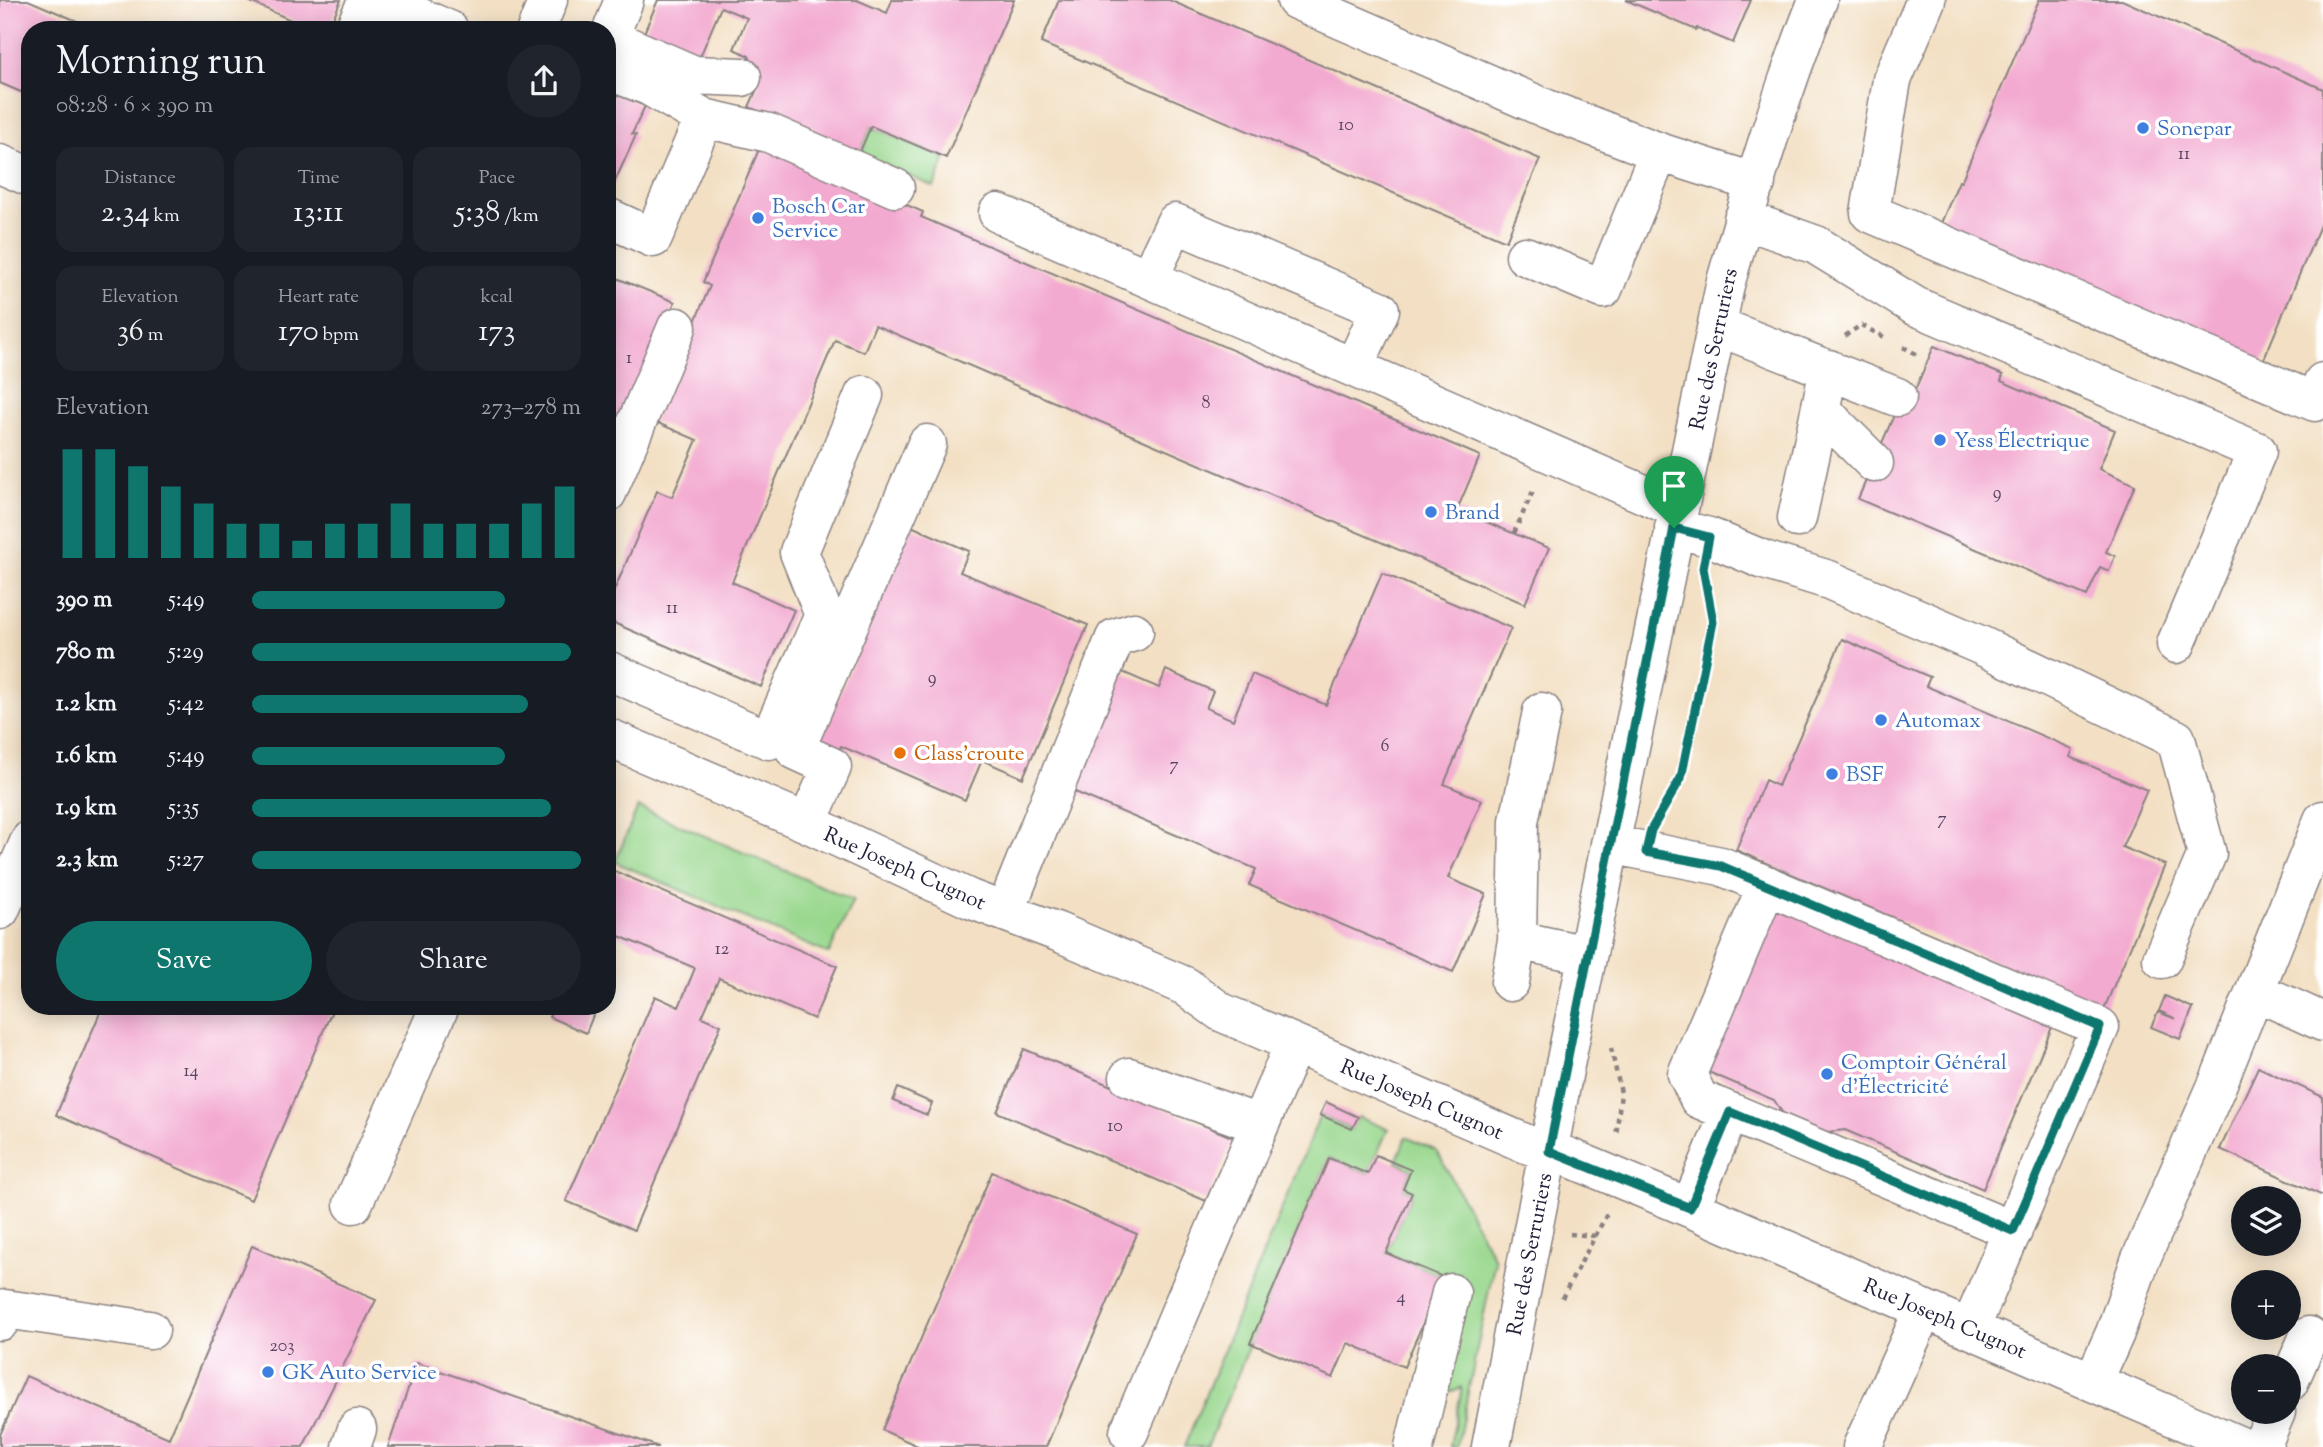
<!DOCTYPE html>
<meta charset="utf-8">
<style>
body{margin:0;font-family:"Sorts Mill Goudy",serif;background:#20242c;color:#f1f3f6;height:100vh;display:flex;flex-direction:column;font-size:26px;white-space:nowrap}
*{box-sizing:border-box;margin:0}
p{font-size:23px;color:#9ea1a6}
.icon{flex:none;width:38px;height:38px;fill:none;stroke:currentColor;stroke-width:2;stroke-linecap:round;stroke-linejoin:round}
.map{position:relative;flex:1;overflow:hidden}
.panel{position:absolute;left:21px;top:21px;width:595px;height:994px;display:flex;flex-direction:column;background:#171b24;border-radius:28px;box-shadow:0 4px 18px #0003}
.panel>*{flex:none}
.fabs{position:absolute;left:2231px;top:1186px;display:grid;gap:14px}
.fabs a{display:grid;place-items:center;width:70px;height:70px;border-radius:50%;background:#171b24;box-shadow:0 4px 18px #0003;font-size:35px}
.pin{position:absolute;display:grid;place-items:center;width:60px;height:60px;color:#fff;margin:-72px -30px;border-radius:50% 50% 50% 0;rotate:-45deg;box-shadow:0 0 7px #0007}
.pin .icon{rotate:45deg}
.round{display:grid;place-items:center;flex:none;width:74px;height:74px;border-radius:37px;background:#20242c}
.summary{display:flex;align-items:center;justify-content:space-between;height:119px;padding:0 35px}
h1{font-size:38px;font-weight:600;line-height:52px}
.stats{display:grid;grid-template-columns:repeat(3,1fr);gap:10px;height:119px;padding:7px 35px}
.stats div{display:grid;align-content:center;border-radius:18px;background:#20242c;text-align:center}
.stats b{font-size:30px;font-weight:600}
.stats small{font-size:19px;font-weight:400}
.stats p{font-size:19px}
.chart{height:196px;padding:14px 35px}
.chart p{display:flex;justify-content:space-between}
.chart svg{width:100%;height:126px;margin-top:7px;stroke:#0f766e;stroke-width:6}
.primary-button{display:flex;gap:14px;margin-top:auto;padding:14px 35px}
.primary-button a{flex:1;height:80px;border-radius:42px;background:#0f766e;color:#fff;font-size:28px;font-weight:600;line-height:80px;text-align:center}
.primary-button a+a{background:#20242c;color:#f1f3f6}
ul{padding:0 35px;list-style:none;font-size:23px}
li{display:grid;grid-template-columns:112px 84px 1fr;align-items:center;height:52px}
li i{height:18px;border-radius:9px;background:#0f766e}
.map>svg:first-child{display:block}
</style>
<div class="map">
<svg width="2323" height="1447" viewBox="0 0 2323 1447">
<rect width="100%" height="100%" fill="#fff"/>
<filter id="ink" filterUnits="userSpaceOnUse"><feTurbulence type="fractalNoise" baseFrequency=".0143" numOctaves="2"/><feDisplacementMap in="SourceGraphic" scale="14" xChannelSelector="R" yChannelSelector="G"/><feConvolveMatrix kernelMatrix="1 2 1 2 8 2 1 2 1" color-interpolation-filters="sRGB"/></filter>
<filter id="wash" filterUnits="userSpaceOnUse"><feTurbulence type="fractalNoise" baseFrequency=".00686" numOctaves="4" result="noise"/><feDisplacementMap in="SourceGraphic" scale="28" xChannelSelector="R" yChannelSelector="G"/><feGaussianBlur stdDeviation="1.57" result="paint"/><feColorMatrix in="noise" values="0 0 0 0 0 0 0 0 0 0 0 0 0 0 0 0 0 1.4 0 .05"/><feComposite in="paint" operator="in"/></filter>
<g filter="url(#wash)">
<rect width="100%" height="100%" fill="#f3e0c4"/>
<path fill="#99d78d" stroke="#5e7c64" stroke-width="2" d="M871,126L946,158L934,187L859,154Z
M638,807L853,900L829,954L615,862Z
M1320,1115L1351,1129L1358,1117L1388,1129L1368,1174L1329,1158L1207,1447H1184Z
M1406,1137L1437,1151L1495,1260L1457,1447H1450L1462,1387L1442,1395V1277L1386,1253L1412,1193L1403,1189L1411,1170L1396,1162Z"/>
<g id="blocks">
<path fill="#f3aad0" d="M0,0H28L98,30H30V96L0,83Z
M246,0H341L328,30H313Z
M658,0H857L887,13L892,0H1014L946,158L871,126L859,154L749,107L760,82L749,56L734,49L747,18L721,7L697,64L641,40Z
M1059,0H1169L1540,159L1506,241L1041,43Z
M1626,0H1751L1733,43L1697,28L1696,30Z
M2039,0H2122L2323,89V218L2262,364L1941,223L1959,181L1961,182Z
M607,90L645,106L632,134L636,135L607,199Z
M762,142L923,212L921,217L1480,456L1457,510L1549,548L1525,604L875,325L864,352L835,340L732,582L794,610L761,687L607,620V607L657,491L672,497L697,440L653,421L710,286L703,282Z
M607,274L675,302L607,459Z
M1934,346L2003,375L2001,381L2115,430L2099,469L2135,485L2106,552L2115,556L2109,571L2100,567L2087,596L1858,499L1906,387L1915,390Z
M911,526L969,551L960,572L1088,625L1023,778L982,760L965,800L841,746L838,753L818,745Z
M1382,573L1511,628L1444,784L1482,800L1448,878L1486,894L1453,972L1249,885L1256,869L1068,789L1118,670L1159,688L1166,670L1213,691L1206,708L1233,720L1252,674L1326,705Z
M1842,639L1930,677L1926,686L2073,749L2070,757L2147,790L2122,847L2165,865L2104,1009L1736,850L1765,780L1778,786Z
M612,870L837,966L814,1019L719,978L702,1017L721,1025L634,1230L566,1201L655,996L679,1007L695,968L607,931V880Z
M1777,906L2053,1025L1983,1189L1845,1130L1828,1132L1817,1131L1792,1120L1782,1112L1774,1100L1706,1071Z
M2165,996L2193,1008L2180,1039L2151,1027L2158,1012L2176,1019L2159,1011Z
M103,1006H334L251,1200L56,1115Z
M554,1006H579L594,1013L586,1033L549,1017Z
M1024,1049L1234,1138L1206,1201L997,1112Z
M2258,1067L2323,1097V1196L2220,1149Z
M898,1088L932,1103L927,1115L893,1101Z
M1326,1102L1358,1117L1352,1129L1320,1115Z
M1376,1155L1411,1170L1403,1189L1412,1193L1386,1253L1443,1277L1404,1367L1348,1343L1333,1378L1250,1343L1329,1158L1368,1174Z
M992,1172L1137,1234L1046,1447H920L882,1430Z
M252,1246L376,1300L303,1447H0V1435L26,1376L169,1438Z
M417,1363L659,1447H388Z"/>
</g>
</g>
<g filter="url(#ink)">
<use href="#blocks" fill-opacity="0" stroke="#8a8180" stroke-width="2"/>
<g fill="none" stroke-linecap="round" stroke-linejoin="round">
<g stroke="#8a8180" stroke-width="41">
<path id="minor" d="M624,0L609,38L694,75L742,77
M1296,0L1547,109L1659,152L1756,183
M1926,0L1892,80L1870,213L2315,402L2323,382
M354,30L364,8L382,1L449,30
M536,30L548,0
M607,70L649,86L704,118L653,238L607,217
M704,118L769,133L895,188
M0,164L30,177
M998,213L1678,509
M1743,219L1816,245L1915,306L2257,451L2176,644
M1525,256L1603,289L1659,152
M1149,278L1175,223L1380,310L1354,367
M1717,326L1897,397
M1821,410L1874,463
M607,493L677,327
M1797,518L1829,369
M1674,528L1709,537L1764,560L1829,580L1980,645L2176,739L2207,854L2162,959
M607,670L769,740L824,615L799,552L864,395
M607,737L807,823L970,899L1058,932L1185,986L1221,1012L1529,1145L1568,1157L1690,1208L2243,1447
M807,823L832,767L795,750L927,444
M1610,844L1721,866L2100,1027L1970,1329
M1767,885L1687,1074L1699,1099L2013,1231
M0,910L30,840
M1005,912L1115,638L1134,632
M1517,940L1587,955
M1510,982L1517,940L1519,821L1542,712
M2255,991L2323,1022
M1129,1077L1258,1124
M353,1204L440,1006
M1690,1208L1730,1112
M0,1321L5,1309L150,1330
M2093,1382L2115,1333L2140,1261L2218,1083L2323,820
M2289,1382L2309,1336
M1129,1432L1294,1044
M351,1447L357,1429
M1414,1447L1451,1293
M1491,1447L1565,1065L1725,285C1752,189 1781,92 1818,0
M1862,1447L1924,1309
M2261,1447L2276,1412"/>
</g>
<path stroke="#8a8180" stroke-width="4.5" stroke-dasharray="5 5" stroke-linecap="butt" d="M1845,336L1861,325L1886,338
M1903,347L1920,356
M1514,533L1534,489
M1660,815L1681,777L1713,622L1705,581
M1611,1048L1621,1093L1616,1136
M1570,1234L1597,1236
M1562,1298L1607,1214"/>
<use href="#minor" stroke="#fff" stroke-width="38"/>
</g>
</g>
<g fill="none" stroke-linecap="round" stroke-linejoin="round" filter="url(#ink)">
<g stroke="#fff" stroke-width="14">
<path id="route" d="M1674,528L1709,537L1703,568L1713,622L1681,778L1651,830L1646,852L1721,866L2100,1027L2013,1231L1730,1112L1690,1208L1549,1151Z"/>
</g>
<use href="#route" stroke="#0f766e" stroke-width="9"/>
</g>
<g fill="#3f7fe0" stroke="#fff" stroke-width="2.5">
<circle cx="2143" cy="128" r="7"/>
<circle cx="758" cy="218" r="7"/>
<circle cx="1940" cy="440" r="7"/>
<circle cx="1431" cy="512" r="7"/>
<circle cx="1881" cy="720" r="7"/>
<circle cx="1832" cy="774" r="7"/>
<circle cx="1827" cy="1074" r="7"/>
<circle cx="268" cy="1372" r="7"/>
</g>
<circle fill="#e8710a" stroke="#fff" stroke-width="2.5" cx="900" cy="753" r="7"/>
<g text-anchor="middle" stroke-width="7" stroke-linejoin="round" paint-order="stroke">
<g font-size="18" fill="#564460">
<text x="1346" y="130">10</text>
<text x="2184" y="159">11</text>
<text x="629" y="363">1</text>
<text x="1206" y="408">8</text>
<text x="1997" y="498">9</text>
<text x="672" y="613">11</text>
<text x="932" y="683">9</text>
<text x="1385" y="751">6</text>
<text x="1174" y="770">7</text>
<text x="1942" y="824">7</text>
<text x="722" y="954">12</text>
<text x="191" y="1076">14</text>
<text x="1115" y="1131">10</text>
<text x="1401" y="1302">4</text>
<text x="282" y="1351">203</text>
</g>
<g font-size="21" fill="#366cbe" stroke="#fff" text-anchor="start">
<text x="2157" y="135">Sonepar</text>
<text x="772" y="213">Bosch Car<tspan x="772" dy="24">Service</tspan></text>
<text x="1954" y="447">Yess Électrique</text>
<text x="1445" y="519">Brand</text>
<text x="1895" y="727">Automax</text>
<text x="1846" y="781">BSF</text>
<text x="1841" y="1069">Comptoir Général<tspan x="1841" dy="24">d'Électricité</tspan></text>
<text x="282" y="1379">GK Auto Service</text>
</g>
<g font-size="21" fill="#22223b" stroke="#fff">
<text transform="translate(1713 349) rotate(-78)" y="7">Rue des Serruriers</text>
<text transform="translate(905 868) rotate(24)" y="7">Rue Joseph Cugnot</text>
<text transform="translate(1422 1099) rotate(23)" y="7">Rue Joseph Cugnot</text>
<text transform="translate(1529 1254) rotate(-79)" y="7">Rue des Serruriers</text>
<text transform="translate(1945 1318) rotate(23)" y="7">Rue Joseph Cugnot</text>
</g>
<g font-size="21" fill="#c56008" stroke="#fff" text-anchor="start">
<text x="914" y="760">Class'croute</text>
</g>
</g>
</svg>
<div class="fabs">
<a><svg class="icon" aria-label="layers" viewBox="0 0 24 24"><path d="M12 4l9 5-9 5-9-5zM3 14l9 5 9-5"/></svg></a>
<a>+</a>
<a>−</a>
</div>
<div class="pin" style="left:1674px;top:528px;background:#1e9e55"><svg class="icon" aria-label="arrive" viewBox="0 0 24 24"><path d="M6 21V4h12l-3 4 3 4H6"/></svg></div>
<section class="panel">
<div class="summary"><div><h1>Morning run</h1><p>08:28 · 6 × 390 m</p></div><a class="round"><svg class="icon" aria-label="share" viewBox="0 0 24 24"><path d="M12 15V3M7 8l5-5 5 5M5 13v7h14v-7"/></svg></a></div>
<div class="stats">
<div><p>Distance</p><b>2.34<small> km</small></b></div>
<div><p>Time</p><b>13:11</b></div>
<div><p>Pace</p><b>5:38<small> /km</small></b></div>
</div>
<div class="stats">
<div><p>Elevation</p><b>36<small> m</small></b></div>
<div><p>Heart rate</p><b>170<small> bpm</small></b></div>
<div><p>kcal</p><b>173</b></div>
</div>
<div class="chart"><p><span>Elevation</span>273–278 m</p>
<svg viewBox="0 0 160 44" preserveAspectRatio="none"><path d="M5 44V6M15 44V6M25 44V12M35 44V19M45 44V25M55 44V32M65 44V32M75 44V38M85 44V32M95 44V32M105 44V25M115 44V32M125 44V32M135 44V32M145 44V25M155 44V19"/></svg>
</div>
<ul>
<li><b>390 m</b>5:49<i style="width:77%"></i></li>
<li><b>780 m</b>5:29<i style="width:97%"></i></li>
<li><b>1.2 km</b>5:42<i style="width:84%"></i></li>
<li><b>1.6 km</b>5:49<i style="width:77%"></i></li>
<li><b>1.9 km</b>5:35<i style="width:91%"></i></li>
<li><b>2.3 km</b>5:27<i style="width:100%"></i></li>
</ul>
<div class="primary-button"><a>Save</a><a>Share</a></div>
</section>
</div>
